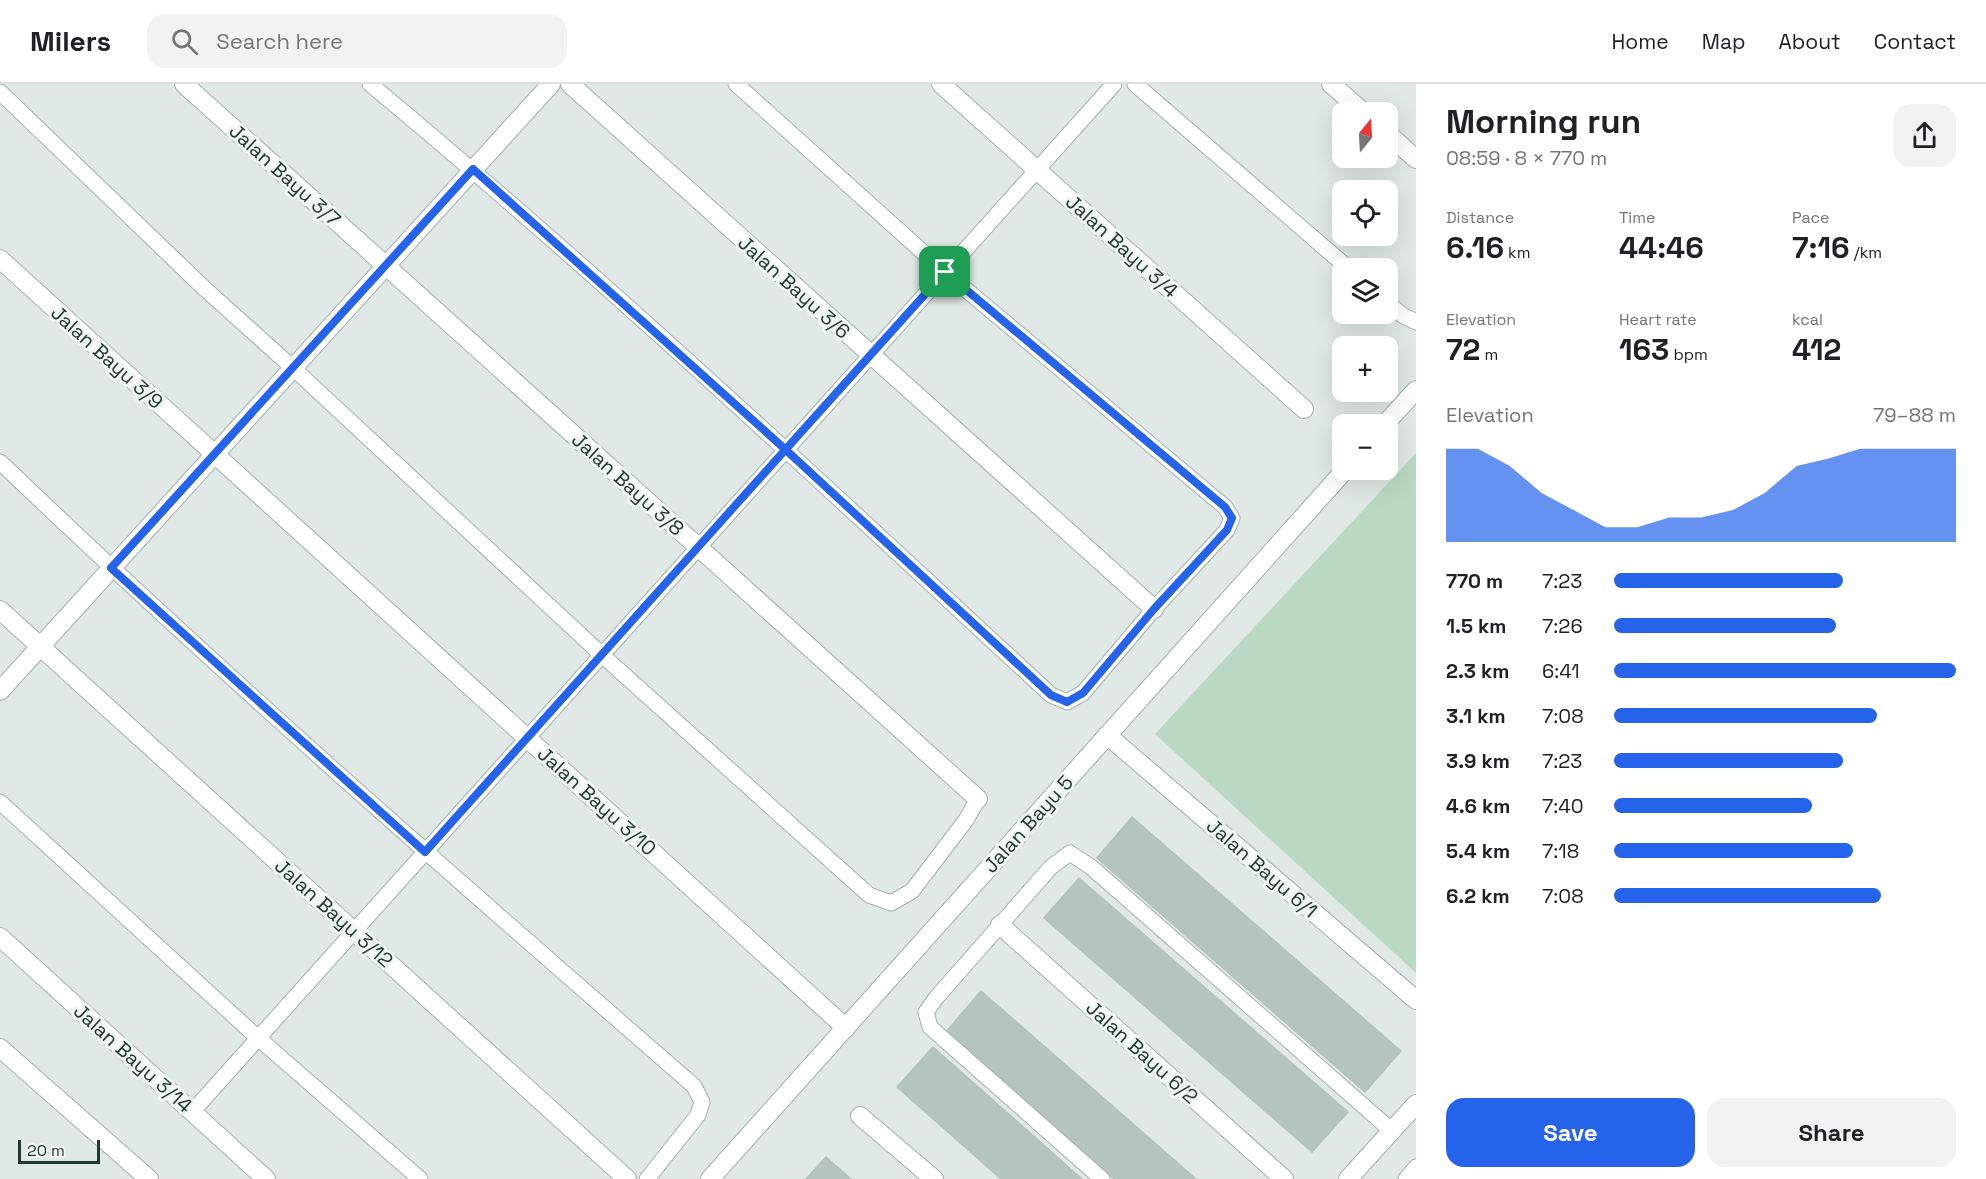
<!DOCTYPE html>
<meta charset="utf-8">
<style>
body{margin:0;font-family:"Space Grotesk",sans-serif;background:#f2f2f2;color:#202124;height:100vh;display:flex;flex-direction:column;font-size:22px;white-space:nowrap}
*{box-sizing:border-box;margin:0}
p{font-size:20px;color:#757577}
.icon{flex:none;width:33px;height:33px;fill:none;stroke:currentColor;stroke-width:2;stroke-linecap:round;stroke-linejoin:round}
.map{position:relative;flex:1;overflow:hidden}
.panel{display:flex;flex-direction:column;background:#fff;width:570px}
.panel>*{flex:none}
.needle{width:39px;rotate:18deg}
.tools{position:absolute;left:1332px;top:18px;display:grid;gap:12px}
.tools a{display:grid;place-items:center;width:66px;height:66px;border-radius:12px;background:#fff;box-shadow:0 6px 24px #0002;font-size:30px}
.scale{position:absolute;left:18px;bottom:15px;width:82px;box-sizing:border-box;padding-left:6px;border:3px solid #223833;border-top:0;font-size:16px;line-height:21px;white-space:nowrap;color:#223833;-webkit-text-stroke:4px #f0f6f3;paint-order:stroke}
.pin{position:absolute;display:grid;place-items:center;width:51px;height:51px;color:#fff;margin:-26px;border-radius:12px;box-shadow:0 3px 9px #0006}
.round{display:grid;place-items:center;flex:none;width:63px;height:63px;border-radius:18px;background:#f2f2f2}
.overview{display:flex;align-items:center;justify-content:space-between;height:102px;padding:0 30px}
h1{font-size:33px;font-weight:700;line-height:45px}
.metrics{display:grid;grid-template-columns:repeat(3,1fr);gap:9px;height:102px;padding:6px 30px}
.metrics div{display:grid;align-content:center}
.metrics b{font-size:30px;font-weight:700}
.metrics small{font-size:16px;font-weight:400}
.metrics p{font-size:16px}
.chart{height:168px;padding:12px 30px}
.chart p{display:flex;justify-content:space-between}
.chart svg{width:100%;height:108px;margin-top:6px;fill:#2563eb;opacity:.7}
.action{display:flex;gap:12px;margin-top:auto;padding:12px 30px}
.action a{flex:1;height:69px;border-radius:18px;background:#2563eb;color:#fff;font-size:24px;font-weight:700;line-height:69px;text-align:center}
.action a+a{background:#f2f2f2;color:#202124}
ul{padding:0 30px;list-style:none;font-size:20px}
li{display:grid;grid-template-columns:96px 72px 1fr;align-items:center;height:45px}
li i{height:15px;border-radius:8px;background:#2563eb}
header{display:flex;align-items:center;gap:36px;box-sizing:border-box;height:84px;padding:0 30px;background:#fff;border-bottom:2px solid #e0e0e0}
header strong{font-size:28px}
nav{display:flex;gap:33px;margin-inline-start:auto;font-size:21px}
.search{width:420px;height:54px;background:#f2f2f2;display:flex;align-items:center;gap:15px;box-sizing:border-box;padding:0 21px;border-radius:18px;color:#757577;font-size:22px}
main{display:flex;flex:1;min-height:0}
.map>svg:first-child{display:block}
</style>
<header>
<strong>Milers</strong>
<div class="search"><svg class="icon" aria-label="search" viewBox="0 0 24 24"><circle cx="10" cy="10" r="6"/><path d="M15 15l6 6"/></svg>Search here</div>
<nav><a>Home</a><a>Map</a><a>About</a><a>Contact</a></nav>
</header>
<main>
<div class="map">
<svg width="1416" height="1095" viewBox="0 0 1416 1095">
<rect width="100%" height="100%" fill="#e0e9e5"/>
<path fill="#bad9c3" d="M1416,369V889L1155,650Z"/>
<path fill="#b6c4be" stroke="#b3c2bc" stroke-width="1.5" d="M1132,733L1401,967L1365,1008L1097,774Z
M1079,794L1348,1028L1312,1068L1044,834Z
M981,907L1196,1095H1114L946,948Z
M933,963L1082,1095H1001L897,1003Z
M826,1073L851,1095H806Z"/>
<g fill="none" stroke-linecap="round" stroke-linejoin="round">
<g stroke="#a3b0ac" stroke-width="17">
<path id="service" d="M370,0C605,195 827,404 1051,611L1067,618L1083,609L1154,525L1227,446L1232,434L1225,423L945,188L736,0
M1135,0L1348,184
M0,8L205,205L293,284L602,571L869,811L891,819L912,807L966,736L978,715
M1388,219L1402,231L1416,238
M0,378C225,593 459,798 694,1002L702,1018L698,1031L647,1095
M0,718L258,954L420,1095
M192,1028L1114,0
M1102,1095L930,943L926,928L936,914L1051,783L1070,769L1091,783L1392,1047
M1406,1095L1416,1083"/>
</g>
<g stroke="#a3b0ac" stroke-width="20">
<path id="minor" d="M184,0L978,715
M570,0L1154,525
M941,0L1304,325
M1331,0L1363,28
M1388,50L1416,75
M0,175L846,944
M1385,340L1416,306
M0,526L627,1095
M0,607L551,0
M1107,651L1416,916
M1000,841L1284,1095
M0,853L266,1095
M0,964L149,1095
M860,1032L934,1095
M710,1095L1345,386
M1348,1095L1416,1020"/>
</g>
<use href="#service" stroke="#fff" stroke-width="15"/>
<use href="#minor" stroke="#fff" stroke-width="18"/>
</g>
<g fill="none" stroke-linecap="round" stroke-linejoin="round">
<g stroke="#fff" stroke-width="12">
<path id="route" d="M945,188C877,263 810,339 742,414L425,768L111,484L473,85L786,366L1051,611L1067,618L1083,609L1154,525L1227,446L1232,434L1225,423L945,188"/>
</g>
<use href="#route" stroke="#2563eb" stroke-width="8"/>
</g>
<g text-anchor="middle" stroke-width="6" stroke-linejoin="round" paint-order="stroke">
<g font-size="20" fill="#223833" stroke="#f0f6f3">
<text transform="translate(285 91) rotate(42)" y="7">Jalan Bayu 3/7</text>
<text transform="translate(1122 162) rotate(42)" y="7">Jalan Bayu 3/4</text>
<text transform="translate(794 203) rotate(42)" y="7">Jalan Bayu 3/6</text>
<text transform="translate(107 273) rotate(42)" y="7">Jalan Bayu 3/9</text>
<text transform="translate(628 400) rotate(42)" y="7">Jalan Bayu 3/8</text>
<text transform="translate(597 717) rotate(42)" y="7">Jalan Bayu 3/10</text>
<text transform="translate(1028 740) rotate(-48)" y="7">Jalan Bayu 5</text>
<text transform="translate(1262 784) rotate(41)" y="7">Jalan Bayu 6/1</text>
<text transform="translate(334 829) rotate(42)" y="7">Jalan Bayu 3/12</text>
<text transform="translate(1142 968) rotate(42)" y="7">Jalan Bayu 6/2</text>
<text transform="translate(133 974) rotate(42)" y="7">Jalan Bayu 3/14</text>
</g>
</g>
</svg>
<div class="tools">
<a><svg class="needle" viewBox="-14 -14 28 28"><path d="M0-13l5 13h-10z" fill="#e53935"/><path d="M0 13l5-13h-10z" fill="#757577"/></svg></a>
<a><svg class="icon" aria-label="locate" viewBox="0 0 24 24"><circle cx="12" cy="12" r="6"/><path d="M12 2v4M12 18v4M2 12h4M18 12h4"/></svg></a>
<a><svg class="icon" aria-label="layers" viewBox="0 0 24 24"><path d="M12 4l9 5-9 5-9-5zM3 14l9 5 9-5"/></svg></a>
<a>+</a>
<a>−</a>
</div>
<div class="scale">20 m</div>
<div class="pin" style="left:945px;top:188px;background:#1e9e55"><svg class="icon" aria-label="arrive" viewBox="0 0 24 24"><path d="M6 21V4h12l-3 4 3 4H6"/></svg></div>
</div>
<section class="panel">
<div class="overview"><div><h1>Morning run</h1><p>08:59 · 8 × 770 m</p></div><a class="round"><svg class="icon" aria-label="share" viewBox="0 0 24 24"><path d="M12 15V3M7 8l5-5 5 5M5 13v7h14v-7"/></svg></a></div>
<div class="metrics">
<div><p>Distance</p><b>6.16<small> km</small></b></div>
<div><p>Time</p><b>44:46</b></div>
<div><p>Pace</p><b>7:16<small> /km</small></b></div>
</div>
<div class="metrics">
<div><p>Elevation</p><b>72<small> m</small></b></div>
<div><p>Heart rate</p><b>163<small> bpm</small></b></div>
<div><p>kcal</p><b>412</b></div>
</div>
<div class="chart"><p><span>Elevation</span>79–88 m</p>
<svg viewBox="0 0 160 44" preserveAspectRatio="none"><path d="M0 44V6L10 6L20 13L30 24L40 31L50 38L60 38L70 34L80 34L90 31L100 24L110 13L120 10L130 6L140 6L150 6L160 6V44z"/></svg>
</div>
<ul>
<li><b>770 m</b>7:23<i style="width:67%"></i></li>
<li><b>1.5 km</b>7:26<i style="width:65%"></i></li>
<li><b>2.3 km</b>6:41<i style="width:100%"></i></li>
<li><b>3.1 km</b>7:08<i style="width:77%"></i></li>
<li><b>3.9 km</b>7:23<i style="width:67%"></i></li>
<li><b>4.6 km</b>7:40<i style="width:58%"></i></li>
<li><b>5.4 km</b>7:18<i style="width:70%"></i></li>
<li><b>6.2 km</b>7:08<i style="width:78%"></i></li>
</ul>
<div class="action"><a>Save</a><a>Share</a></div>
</section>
</main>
